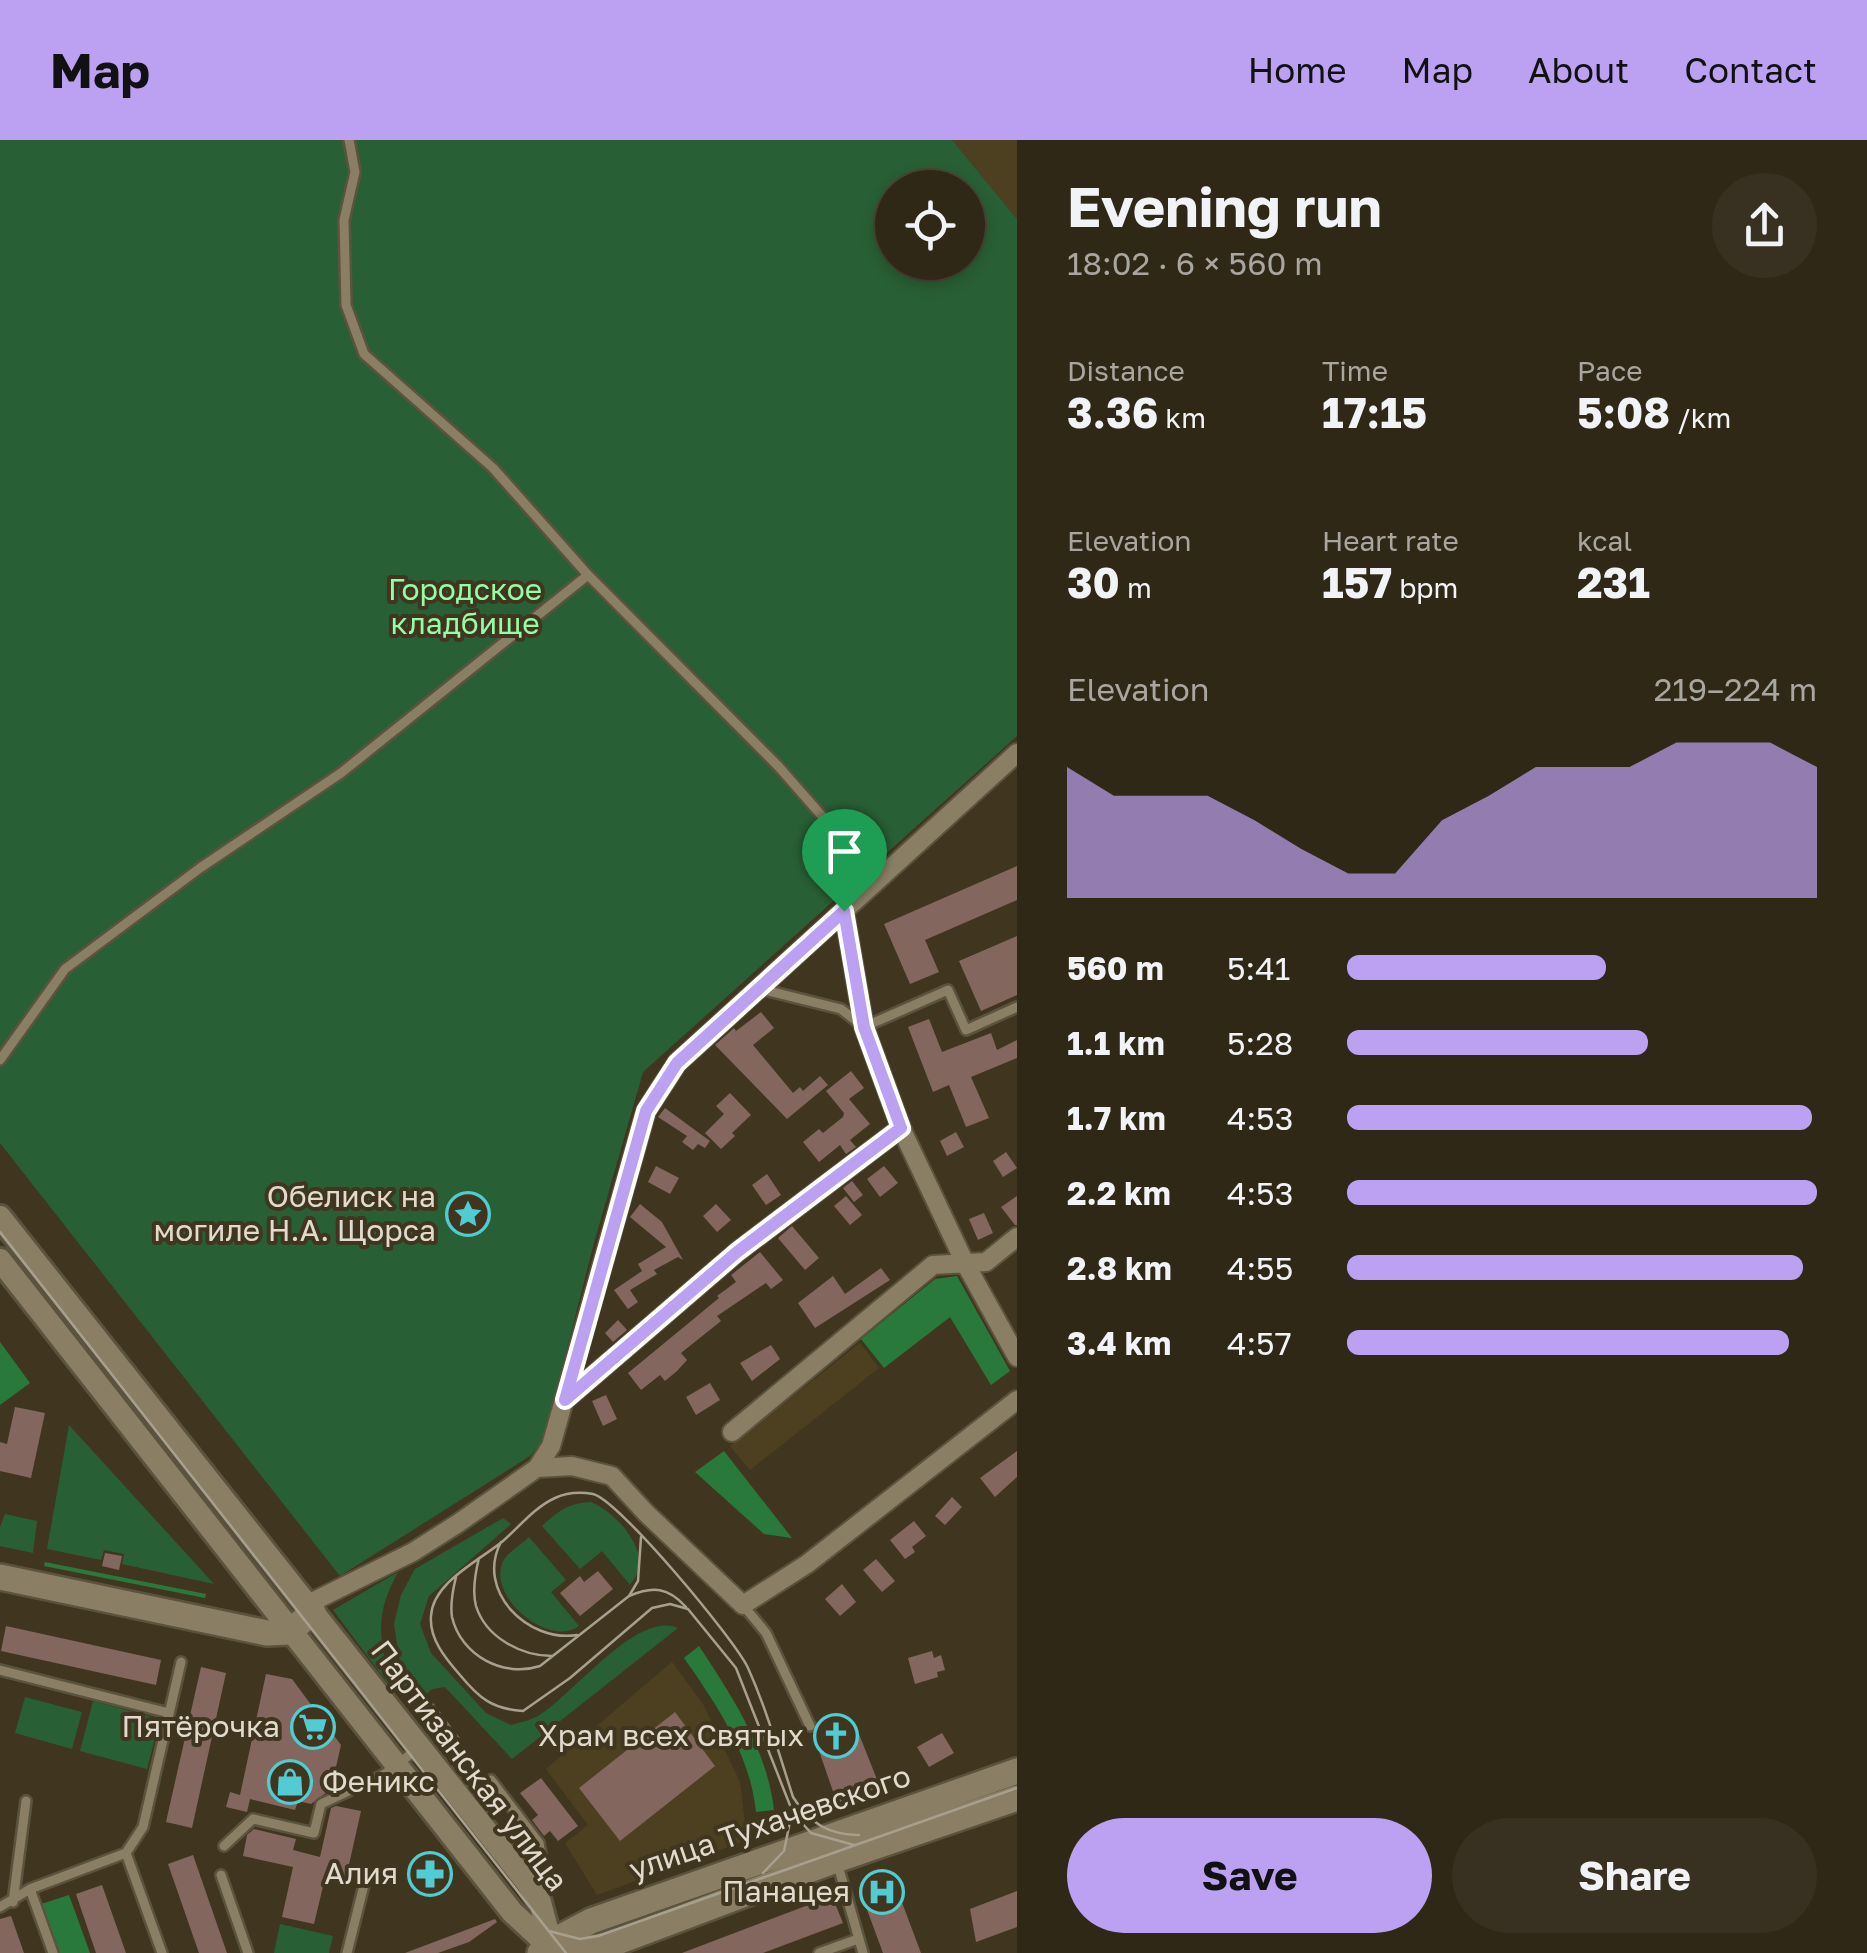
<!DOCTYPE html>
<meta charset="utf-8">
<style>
body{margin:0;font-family:"Golos Text",sans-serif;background:#383020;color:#f1f3f6;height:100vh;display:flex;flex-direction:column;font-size:38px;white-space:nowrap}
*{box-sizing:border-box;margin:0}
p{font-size:32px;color:#a8a6a1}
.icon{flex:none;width:55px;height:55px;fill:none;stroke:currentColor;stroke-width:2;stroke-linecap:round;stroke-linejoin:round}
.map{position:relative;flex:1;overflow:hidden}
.drawer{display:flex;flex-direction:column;background:#302817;width:850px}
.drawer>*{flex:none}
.tools{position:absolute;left:875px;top:30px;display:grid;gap:20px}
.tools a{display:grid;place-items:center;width:110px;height:110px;border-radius:50%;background:#302817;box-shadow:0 5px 15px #0003,0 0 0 2px #4b4436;font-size:50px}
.pin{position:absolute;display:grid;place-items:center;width:85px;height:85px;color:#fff;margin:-102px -42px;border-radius:50% 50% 50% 0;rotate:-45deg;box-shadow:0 0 10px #0007}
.pin .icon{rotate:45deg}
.round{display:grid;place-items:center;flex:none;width:105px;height:105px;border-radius:52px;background:#383020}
.summary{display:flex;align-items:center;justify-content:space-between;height:170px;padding:0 50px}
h1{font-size:55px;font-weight:700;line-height:75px}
.figures{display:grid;grid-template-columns:repeat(3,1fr);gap:15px;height:170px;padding:10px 50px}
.figures div{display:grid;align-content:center}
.figures b{font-size:42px;font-weight:700}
.figures small{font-size:28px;font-weight:400}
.figures p{font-size:28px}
.chart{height:280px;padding:20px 50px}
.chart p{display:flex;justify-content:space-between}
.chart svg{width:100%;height:180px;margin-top:10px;fill:#bca0f2;opacity:.7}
.action{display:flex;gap:20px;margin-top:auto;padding:20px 50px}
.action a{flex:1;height:115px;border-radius:60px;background:#bca0f2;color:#111;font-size:40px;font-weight:700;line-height:115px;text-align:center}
.action a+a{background:#383020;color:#f1f3f6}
ul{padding:0 50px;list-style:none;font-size:32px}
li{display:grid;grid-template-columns:160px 120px 1fr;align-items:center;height:75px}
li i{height:25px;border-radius:12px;background:#bca0f2}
header{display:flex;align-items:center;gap:60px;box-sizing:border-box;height:140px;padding:0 50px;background:#bca0f2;color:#111}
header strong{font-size:48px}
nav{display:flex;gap:55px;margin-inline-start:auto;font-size:35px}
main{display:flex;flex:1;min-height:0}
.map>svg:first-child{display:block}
</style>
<header>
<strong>Map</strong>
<nav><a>Home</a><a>Map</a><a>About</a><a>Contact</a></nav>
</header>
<main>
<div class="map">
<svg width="1017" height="1813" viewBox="0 0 1017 1813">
<rect width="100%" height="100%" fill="#40361f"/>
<path fill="#4d4021" d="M952,0H1017V79Z
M860,1203L879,1228L750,1330L730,1306Z
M672,1522L703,1564L740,1642L747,1700L597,1755L565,1703L588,1685L546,1629Z"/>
<path fill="#295f34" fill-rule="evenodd" d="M0,0H952L1017,79V596L643,932L594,1103L544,1299L530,1316L340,1436L0,1003ZM892,48H968V122H892Z
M69,1285L214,1444L122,1424L124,1414L104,1410L101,1420L47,1409Z
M591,1362C613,1371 646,1404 638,1431C637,1436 633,1440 630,1445L602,1411L580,1429L542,1386C558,1371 569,1363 591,1362Z
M5,1374L37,1381L33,1413L0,1406V1387Z
M503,1378L511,1384L429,1456L420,1484L431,1513L486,1573L511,1585C521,1582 533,1580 541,1574C574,1553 638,1470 678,1488L512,1619L445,1547L432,1549L416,1563L404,1550L394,1484L401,1455L415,1429Z
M529,1397L566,1440L551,1452L579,1486C548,1509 482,1453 505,1418C510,1411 522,1404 529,1397Z
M398,1432C373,1478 381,1496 389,1545L333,1470Z
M25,1557L82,1572L72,1609L15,1593Z
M93,1561L160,1579L147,1629L80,1611Z
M280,1784L333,1796L329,1813H274Z"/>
<path fill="#29793c" d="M957,1136L1010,1231L991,1245L950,1177L884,1228L861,1199L935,1139Z
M0,1202L30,1243L0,1265Z
M724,1311L792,1398L764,1394L695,1332Z
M45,1422L206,1454L205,1458L44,1426Z
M699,1506C732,1556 767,1609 774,1670L756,1672C750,1614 717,1565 684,1518Z
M69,1755L90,1813H59L41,1764Z"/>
<path fill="#83665e" d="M1017,726V760L925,800L939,832L910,844L884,784Z
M1017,796V855L981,871L959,821Z
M761,872L774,888L753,905L793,953L800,947L803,951L820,936L828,945L787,979L715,905L734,888L736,891Z
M929,879L942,912L991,893L997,910L1017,900V918L971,937L989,978L966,987L949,945L933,952L908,887Z
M851,931L864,948L849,959L870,984L850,1000L856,1007L846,1014L840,1005L819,1022L803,1002L819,989L823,993L843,977L844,973L826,951Z
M730,953L751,975L732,993L735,996L721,1009L705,993L724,974L716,966Z
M665,968L710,1001L705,1008L698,1004L693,1010L682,1002L687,996L658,977Z
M956,992L964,1007L947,1016L940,1001Z
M1006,1012L1017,1028L1003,1037L993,1021Z
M656,1026L679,1038L670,1054L648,1042Z
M884,1026L898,1043L880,1057L867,1039Z
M767,1034L781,1055L766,1065L752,1045Z
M852,1041L863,1055L854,1062L843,1048Z
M846,1056L862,1075L850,1085L834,1066Z
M1017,1056V1085H1015L1001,1067Z
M640,1064L662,1082L683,1120L678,1117L654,1130L657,1134L630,1150L638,1162L628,1169L614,1150L642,1131L638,1124L666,1107L630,1077Z
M716,1064L731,1080L717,1092L703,1076Z
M984,1073L993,1093L978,1100L969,1079Z
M792,1086L819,1118L805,1130L778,1098Z
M760,1112L783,1140L771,1149L766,1143L717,1176L721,1181L681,1213L687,1220L677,1231L665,1241L660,1235L641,1250L628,1233L719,1158L717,1156L736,1142L731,1135Z
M881,1128L890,1140L815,1188L798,1163L833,1136L845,1154Z
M618,1180L627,1190L613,1202L605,1193Z
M771,1205L780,1219L752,1241L740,1223Z
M710,1243L720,1260L696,1275L686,1257Z
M606,1255L617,1279L603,1286L592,1261Z
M15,1267L45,1273L31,1338L0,1331V1302L7,1304Z
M1017,1311V1337L995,1357L980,1338Z
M952,1357L962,1367L945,1385L935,1376Z
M914,1381L926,1396L912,1407L915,1412L905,1419L890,1400Z
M105,1413L122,1416L119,1430L102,1426Z
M876,1419L895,1441L882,1452L863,1430Z
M598,1431L613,1449L580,1476L560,1453L580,1436L584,1442Z
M842,1444L856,1462L840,1476L825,1459Z
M6,1486L161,1520L156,1545L1,1511Z
M932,1511L934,1518L941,1515L945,1530L937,1532L938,1537L915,1544L908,1518Z
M201,1527L226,1533L192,1688L166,1682Z
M266,1534L292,1539L341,1605L331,1649L311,1664L298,1661L295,1670L250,1659L247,1672L226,1667L230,1652L240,1655Z
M431,1560L460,1598L448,1608L418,1570Z
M675,1572L715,1626L620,1701L579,1648Z
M834,1586H852L857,1589L880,1647L837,1663L817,1605L818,1599Z
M942,1593L954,1613L929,1627L917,1607Z
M541,1638L578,1686L558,1701L550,1691L544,1696L532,1680L538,1675L520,1653Z
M336,1666L361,1671L346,1738L326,1734L314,1784L282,1777L293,1727L243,1716L247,1695L254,1689L296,1699L293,1710L320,1717L331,1668Z
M519,1690L531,1706L523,1711L511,1696Z
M193,1715L227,1813H199L168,1724Z
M430,1725L447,1748L438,1755L420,1732Z
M892,1736L921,1813H883L859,1748Z
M102,1745L126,1813H96L76,1754Z
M1017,1751V1787L976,1802L970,1769Z
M832,1756L843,1783L763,1813H682Z
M11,1776L24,1813H0V1779Z
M495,1779L497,1782L469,1802L438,1813H405Z"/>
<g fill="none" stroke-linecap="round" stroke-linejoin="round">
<g stroke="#5b533e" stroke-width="14">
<path id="service" d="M349,0L355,32L344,80L346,165L364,214L493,328L588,435L779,627L878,740
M761,849L841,869L864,887L948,850L966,890L1017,867
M0,920L65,829L200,728L341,633L588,435
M743,1465L766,1493L810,1586
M0,1530L169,1573
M491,1640L539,1703L544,1731L528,1740
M224,1706L253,1679L314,1693L321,1664L383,1635L419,1608
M126,1713L162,1813
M837,1722L863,1813
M221,1735L248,1813
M30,1749L53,1813
M13,1762L26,1661
M0,1767L30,1749L126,1713L143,1687L181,1522
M347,1813L365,1741
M819,1813L858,1799"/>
</g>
<g stroke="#5b533e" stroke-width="22">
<path id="minor" d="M844,771L864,887L901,988L965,1123L1017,1217
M565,1260L737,1112L901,988
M732,1292L933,1125L986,1122L1017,1097
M537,1328L572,1326L612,1336L646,1373L743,1465L807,1424L1017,1260
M313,1472L314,1461L413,1412L457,1384L537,1328L551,1306L646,971L677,923L1017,613"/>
</g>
<g stroke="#5b533e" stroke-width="28">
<path id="tertiary" d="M0,1077L526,1741L540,1762L552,1808
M0,1120L512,1772L553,1810"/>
</g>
<g stroke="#5b533e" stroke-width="30">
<path id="secondary" d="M0,1437L267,1493L289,1492L313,1472
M552,1808L566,1813L612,1804L836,1720L1017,1658
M540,1813L552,1808L557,1799L591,1781L1017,1631"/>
</g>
<use href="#service" stroke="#8a7f65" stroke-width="9"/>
<use href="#minor" stroke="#8a7f65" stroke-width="18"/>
<use href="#tertiary" stroke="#8a7f65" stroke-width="22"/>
<use href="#secondary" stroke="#8a7f65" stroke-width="25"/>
<path stroke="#a8a08f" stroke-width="2.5" d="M0,1092L566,1813
M501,1402C475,1451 528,1503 577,1495
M479,1418C475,1434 472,1451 476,1466C486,1498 522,1516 552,1516
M456,1437C453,1449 450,1464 452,1477C461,1516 504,1538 540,1526L629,1456L638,1441L641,1397
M629,1456C653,1446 668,1447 686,1467
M854,1705L811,1693L793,1673L736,1528L688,1469L670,1464L652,1468L570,1538L523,1571C492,1569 479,1558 460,1535C446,1519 429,1499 431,1476C433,1442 479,1421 503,1401C519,1387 535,1367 555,1358C566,1353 581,1352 593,1354C619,1360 735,1500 748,1528C767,1570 779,1614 793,1657C809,1683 829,1695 859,1695
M763,1733L784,1711L793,1667
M549,1791L580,1799L598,1796L1017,1648"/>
</g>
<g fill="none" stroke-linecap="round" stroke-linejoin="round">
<g stroke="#fff" stroke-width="20">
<path id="route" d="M844,771L864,887L901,988L737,1112L565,1260L646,971L677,923Z"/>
</g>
<use href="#route" stroke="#bca0f2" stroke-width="12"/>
</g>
<defs>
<g id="sight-ring" transform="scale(2.25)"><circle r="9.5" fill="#40361f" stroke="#51ccd2" stroke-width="1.5"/><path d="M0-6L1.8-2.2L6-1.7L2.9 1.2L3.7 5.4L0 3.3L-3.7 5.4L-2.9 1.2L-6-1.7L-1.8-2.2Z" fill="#51ccd2"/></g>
<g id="supermarket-ring" transform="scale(2.25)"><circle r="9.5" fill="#40361f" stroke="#51ccd2" stroke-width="1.5"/><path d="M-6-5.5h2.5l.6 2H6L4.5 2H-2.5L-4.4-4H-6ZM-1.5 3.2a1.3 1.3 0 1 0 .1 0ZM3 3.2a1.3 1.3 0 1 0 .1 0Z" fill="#51ccd2"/></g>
<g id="church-ring" transform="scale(2.25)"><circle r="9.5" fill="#40361f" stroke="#51ccd2" stroke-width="1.5"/><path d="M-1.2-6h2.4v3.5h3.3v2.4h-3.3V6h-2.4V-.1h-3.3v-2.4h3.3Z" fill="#51ccd2"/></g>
<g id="shop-ring" transform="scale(2.25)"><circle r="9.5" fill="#40361f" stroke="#51ccd2" stroke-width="1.5"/><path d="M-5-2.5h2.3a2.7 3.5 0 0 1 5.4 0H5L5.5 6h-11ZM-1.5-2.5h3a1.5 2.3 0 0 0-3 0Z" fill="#51ccd2"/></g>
<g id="pharmacy-ring" transform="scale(2.25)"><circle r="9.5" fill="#40361f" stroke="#51ccd2" stroke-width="1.5"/><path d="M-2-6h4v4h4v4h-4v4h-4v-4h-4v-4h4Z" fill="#51ccd2"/></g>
<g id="hospital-ring" transform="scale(2.25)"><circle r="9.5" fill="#40361f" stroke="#51ccd2" stroke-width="1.5"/><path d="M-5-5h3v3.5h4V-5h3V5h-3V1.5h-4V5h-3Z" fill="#51ccd2"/></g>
</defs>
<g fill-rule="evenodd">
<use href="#sight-ring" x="468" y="1074"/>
<use href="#supermarket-ring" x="313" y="1587"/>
<use href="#church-ring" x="836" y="1596"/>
<use href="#shop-ring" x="290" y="1642"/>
<use href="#pharmacy-ring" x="430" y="1734"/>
<use href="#hospital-ring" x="882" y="1752"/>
</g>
<g text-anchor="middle" stroke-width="8" stroke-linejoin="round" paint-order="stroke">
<g font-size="30" fill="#95fca6" stroke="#40361f">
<text x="465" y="460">Городское<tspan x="465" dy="34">кладбище</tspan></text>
</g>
<g font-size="30" fill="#e1dacd" stroke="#40361f" text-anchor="end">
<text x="436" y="1067">Обелиск на<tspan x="436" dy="34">могиле Н.А. Щорса</tspan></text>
<text x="280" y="1597">Пятёрочка</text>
<text x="804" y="1606">Храм всех Святых</text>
<text x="322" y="1652" text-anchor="start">Феникс</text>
<text x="398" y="1744">Алия</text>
<text x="850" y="1762">Панацея</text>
</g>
<g font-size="30" fill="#e1dacd" stroke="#40361f">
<text transform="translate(469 1626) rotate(53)" y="10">Партизанская улица</text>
<text transform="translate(770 1683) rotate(-19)" y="10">улица Тухачевского</text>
</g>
</g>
</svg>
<div class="tools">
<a><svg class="icon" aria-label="locate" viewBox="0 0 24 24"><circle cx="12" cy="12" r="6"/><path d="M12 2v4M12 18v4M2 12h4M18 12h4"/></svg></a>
</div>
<div class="pin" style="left:844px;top:771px;background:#1e9e55"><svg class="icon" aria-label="arrive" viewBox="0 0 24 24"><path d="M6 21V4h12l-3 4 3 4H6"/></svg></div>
</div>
<section class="drawer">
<div class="summary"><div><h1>Evening run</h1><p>18:02 · 6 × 560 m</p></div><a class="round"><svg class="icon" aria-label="share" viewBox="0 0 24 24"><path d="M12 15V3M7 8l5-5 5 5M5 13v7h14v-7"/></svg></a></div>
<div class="figures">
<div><p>Distance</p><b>3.36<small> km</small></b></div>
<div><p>Time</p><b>17:15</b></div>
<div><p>Pace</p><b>5:08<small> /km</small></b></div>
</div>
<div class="figures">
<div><p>Elevation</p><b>30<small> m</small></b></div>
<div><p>Heart rate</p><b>157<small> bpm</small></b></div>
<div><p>kcal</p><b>231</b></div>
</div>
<div class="chart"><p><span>Elevation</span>219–224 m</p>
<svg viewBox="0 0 160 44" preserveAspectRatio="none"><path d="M0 44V12L10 19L20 19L30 19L40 25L50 32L60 38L70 38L80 25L90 19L100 12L110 12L120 12L130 6L140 6L150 6L160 12V44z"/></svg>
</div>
<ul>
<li><b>560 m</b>5:41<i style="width:55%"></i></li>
<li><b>1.1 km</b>5:28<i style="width:64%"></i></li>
<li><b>1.7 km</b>4:53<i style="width:99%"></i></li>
<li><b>2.2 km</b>4:53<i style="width:100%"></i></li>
<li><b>2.8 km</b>4:55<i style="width:97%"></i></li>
<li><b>3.4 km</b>4:57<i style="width:94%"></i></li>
</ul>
<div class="action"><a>Save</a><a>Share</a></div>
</section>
</main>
